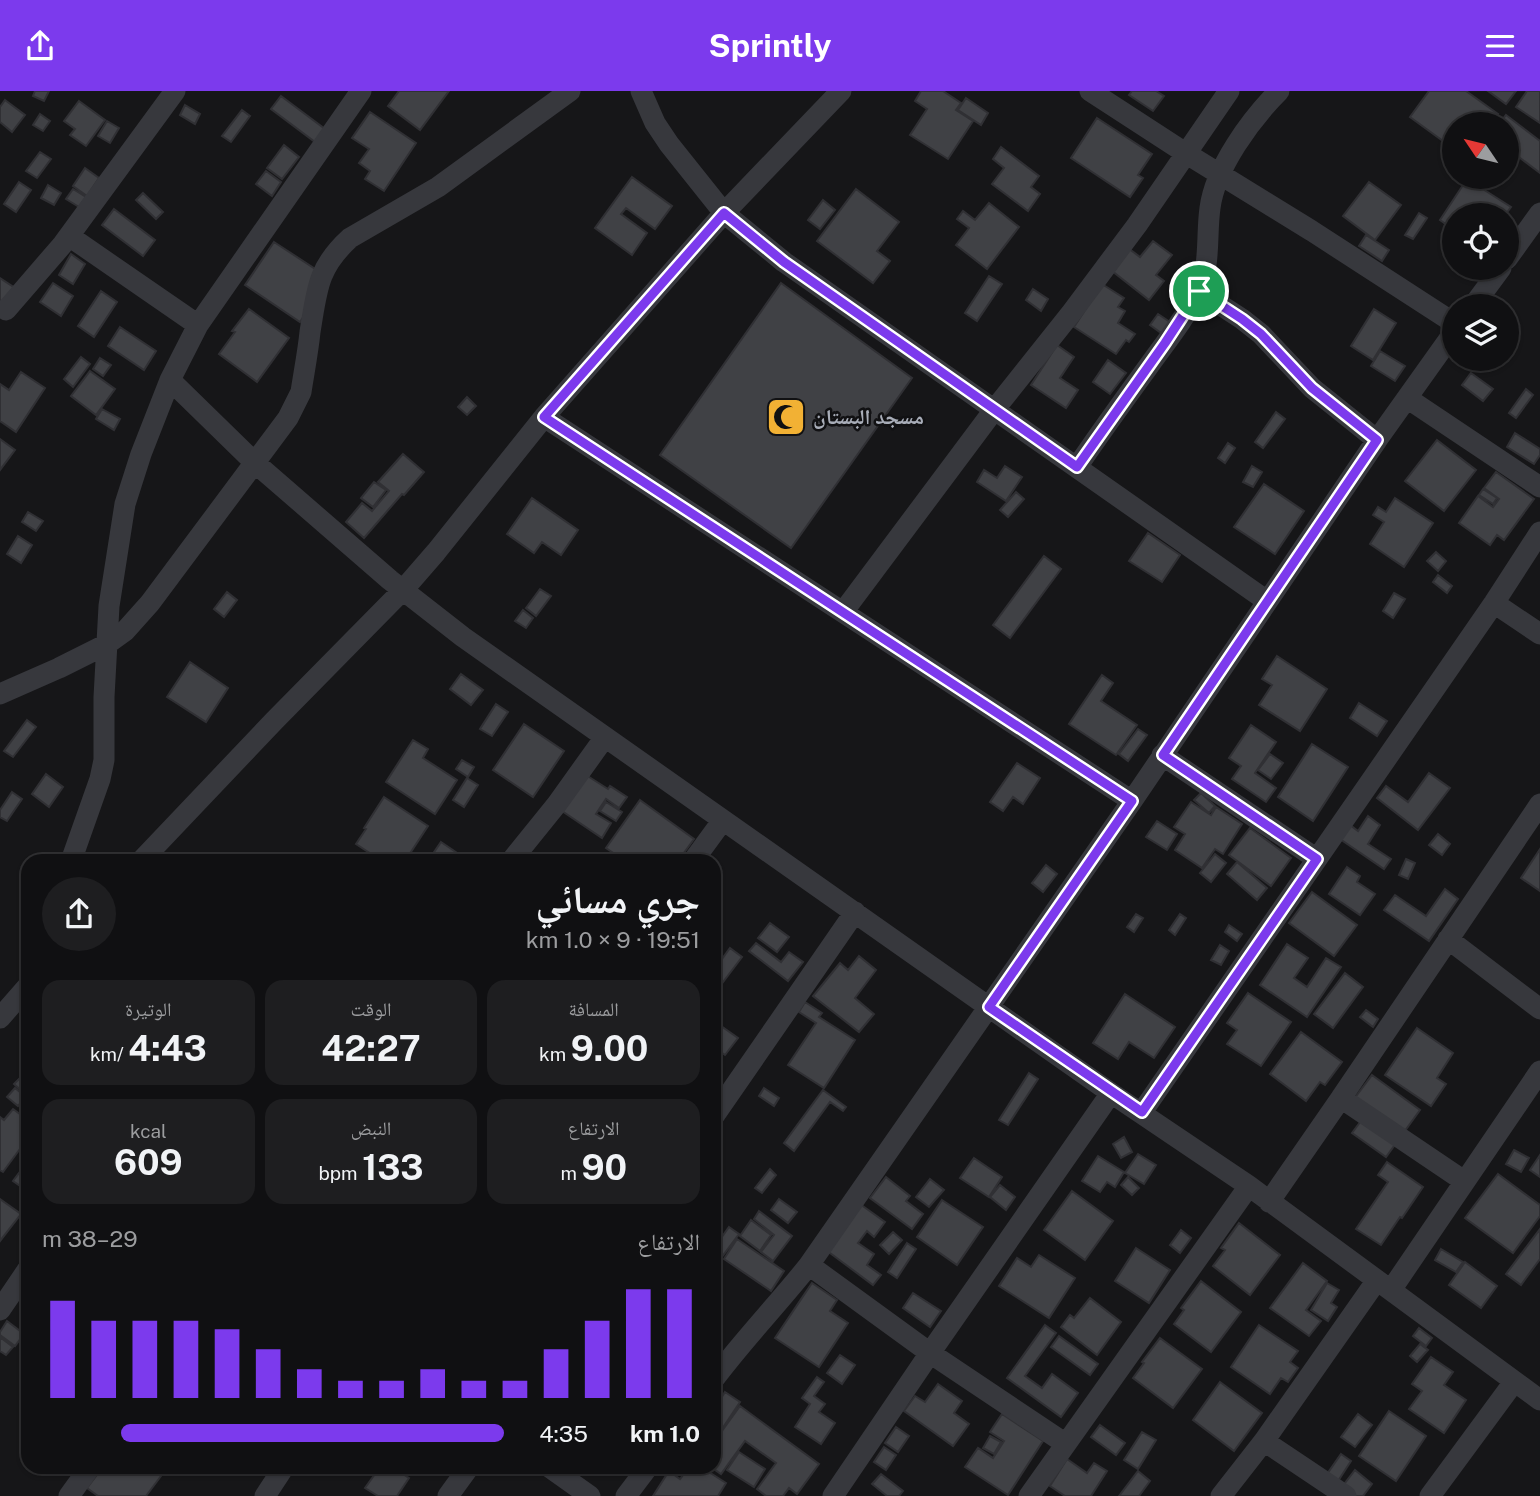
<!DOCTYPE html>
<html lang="ar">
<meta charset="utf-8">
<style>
body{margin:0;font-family:"Public Sans","Noto Naskh Arabic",sans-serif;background:#1e1e20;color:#f1f3f6;direction:rtl;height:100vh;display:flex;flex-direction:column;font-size:26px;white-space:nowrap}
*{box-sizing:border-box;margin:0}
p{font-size:23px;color:#9c9d9f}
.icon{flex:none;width:38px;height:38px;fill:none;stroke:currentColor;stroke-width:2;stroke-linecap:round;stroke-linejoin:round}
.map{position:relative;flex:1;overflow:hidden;direction:ltr}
.details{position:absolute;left:21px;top:763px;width:700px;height:620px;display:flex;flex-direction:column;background:#101012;border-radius:21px;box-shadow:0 2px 5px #0004,0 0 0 2px #303032;direction:rtl}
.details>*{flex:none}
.needle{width:46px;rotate:305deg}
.controls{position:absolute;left:1442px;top:21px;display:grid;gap:14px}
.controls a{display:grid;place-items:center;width:77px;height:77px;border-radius:50%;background:#101012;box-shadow:0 2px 5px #0004,0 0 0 2px #303032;font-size:35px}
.pin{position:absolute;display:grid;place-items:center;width:60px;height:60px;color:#fff;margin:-30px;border:4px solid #fff;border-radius:50%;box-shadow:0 2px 7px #0007}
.round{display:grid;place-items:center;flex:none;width:74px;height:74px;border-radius:37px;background:#1e1e20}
.headline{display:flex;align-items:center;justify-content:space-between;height:119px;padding:0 21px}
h1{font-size:38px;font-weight:700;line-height:52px}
.metrics{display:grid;grid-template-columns:repeat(3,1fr);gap:10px;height:119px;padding:7px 21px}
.metrics div{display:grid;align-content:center;border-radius:18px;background:#1e1e20;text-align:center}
.metrics b{font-size:35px;font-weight:700}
.metrics small{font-size:19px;font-weight:400}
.metrics p{font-size:19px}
.chart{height:196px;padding:14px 21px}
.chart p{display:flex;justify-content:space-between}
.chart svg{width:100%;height:126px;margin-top:7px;stroke:#7c3aed;stroke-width:6}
ul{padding:0 21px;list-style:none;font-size:23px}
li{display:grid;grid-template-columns:112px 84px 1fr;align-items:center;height:52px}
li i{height:18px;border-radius:9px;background:#7c3aed}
header{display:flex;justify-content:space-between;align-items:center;height:91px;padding:0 21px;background:#7c3aed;color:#fff;font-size:32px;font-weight:700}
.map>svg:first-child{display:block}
</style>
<header><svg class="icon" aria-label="menu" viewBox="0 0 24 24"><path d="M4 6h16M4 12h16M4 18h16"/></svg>Sprintly<svg class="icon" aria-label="share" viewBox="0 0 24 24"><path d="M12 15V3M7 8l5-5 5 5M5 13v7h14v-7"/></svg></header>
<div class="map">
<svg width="1540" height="1405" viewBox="0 0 1540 1405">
<rect width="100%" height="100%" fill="#161618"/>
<path fill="#404145" stroke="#303034" stroke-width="2" d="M35,0H49L44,10L33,5Z
M399,0H449L420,39L388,15Z
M921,0H943L961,12L956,19L973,30L948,68L910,44L927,18L915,10Z
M1132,0H1156L1164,5L1153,20L1129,4Z
M1429,0H1466L1498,23L1491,33H1454V58L1410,26Z
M1488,0H1516L1506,13Z
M1527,0H1540V32L1516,16Z
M281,5L325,38L315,51L271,18Z
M966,7L988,22L981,34L958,19Z
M5,9L25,24L12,41L0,31V16Z
M79,10L105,29L86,55L70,44L75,38L64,30Z
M185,14L200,23L195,33L180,24Z
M242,19L250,25L231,51L222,45Z
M370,21L416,52L384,100L365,88L370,80L359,72L369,58L352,47Z
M40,23L50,30L43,40L33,34Z
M1506,24L1540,50V82L1507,57V33H1499Z
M1097,27L1152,63L1138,84L1143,87L1130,106L1071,67Z
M107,30L119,37L110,52L98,45Z
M284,54L299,66L282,88L267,77Z
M1001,56L1039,85L1031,96L1040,103L1028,120L992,93L1004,77L993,68Z
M40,61L51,68L37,87L26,80Z
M85,77L99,87L87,105L73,95Z
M266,80L281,91L272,105L256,93Z
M632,86L672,115L655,138L626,117L621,123L647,142L632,164L595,137Z
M1467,88L1511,116L1505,124H1454V139L1440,129Z
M19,91L31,99L16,121L4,113Z
M1369,91L1401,114L1375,149L1343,125Z
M48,94L61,102L54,114L41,107Z
M73,98L86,106L79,116L66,108Z
M856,98L899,131L877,160L890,170L873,192L817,150Z
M143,102L163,121L156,128L136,109Z
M823,109L835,119L820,138L808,129Z
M989,112L1019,136L987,178L956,154L969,137L957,128L963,120L975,129Z
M114,118L155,149L143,165L102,134Z
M1419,122L1427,127L1413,148L1405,144Z
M1366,144L1389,159L1382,170L1359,155Z
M1153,150L1172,164L1156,184L1164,190L1149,209L1107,176L1124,154L1140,166Z
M274,151L329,187L300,231L245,194Z
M71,163L85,173L73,193L59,184Z
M989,185L1002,193L977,230L965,222Z
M0,187L18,199L0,216Z
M53,192L73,205L61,225L40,211Z
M781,192L912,287L791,457L660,364Z
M1102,193L1124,207L1118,216L1125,220L1118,232L1135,243L1129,251L1126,249L1116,263L1074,236Z
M1033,198L1048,208L1041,220L1026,209Z
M101,200L117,211L94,246L78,235Z
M249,218L289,247L257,291L219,263L235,241L232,240Z
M1374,218L1396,232L1373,269L1351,255Z
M1158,223L1176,235L1168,247L1150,234Z
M120,236L156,260L144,279L108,255Z
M1057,254L1074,266L1060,287L1078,299L1066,317L1031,294Z
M1380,260L1405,275L1395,290L1371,275Z
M81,266L90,273L73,296L64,288Z
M100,267L111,274L103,285L93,278Z
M1108,269L1126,282L1110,303L1093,291Z
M90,280L115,298L96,324L71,305Z
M21,281L45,297L16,341L0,330V293L9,299Z
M1471,282L1493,298L1483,310L1462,294Z
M1526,298L1533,304L1516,327L1509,322Z
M467,306L476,315L467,324L458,316Z
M102,318L120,328L114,339L96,328Z
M1276,321L1285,328L1263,357L1255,351Z
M1515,342L1540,358V364L1534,373L1507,356Z
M0,348L15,359L0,379Z
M1437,349L1476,379L1444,420L1405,390Z
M1228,352L1235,357L1225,372L1218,367Z
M403,363L424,381L404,404L402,403L364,447L346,431L362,412L372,420L389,400L378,391Z
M1005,375L1022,386L1006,410L977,391L984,379L997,387Z
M1252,375L1262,381L1253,396L1243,391Z
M1496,381L1534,408L1504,449L1497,444L1490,454L1459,432L1478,405L1493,416L1499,408L1484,397Z
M374,391L386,399L373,416L361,407Z
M1264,393L1304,420L1275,463L1234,436Z
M1483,398L1497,407L1493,413L1479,404Z
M1016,401L1024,408L1008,426L1000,419Z
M532,407L578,439L561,464L542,451L534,462L507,443Z
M1395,407L1433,432L1404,476L1370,453L1384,431L1373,424L1378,416L1386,421Z
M28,421L43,430L36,440L22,431Z
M1148,442L1180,464L1162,491L1129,470Z
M18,445L32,454L21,472L7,463Z
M1436,461L1446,470L1438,480L1427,470Z
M1044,465L1061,478L1010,547L993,534Z
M1438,484L1452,495L1447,502L1433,491Z
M540,498L551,505L536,525L526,517Z
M227,501L237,509L224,526L214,518Z
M1394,502L1405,508L1393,527L1383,520Z
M523,519L533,527L526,537L515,530Z
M1277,565L1327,598L1300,640L1259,614L1272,594L1262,588Z
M190,571L228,597L206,631L167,606Z
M461,583L483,599L471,614L450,598Z
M1102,584L1113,592L1101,610L1137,634L1116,664L1069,633Z
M1359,612L1387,630L1377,645L1350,627Z
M496,613L508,621L492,645L480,638Z
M27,629L36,636L13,666L4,660Z
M524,633L564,660L533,706L493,679Z
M1251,634L1276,651L1255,682L1276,697L1266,711L1232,688L1241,675L1229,667Z
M1138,638L1147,644L1128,670L1119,663Z
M413,649L428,658L423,667L457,689L435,723L386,691Z
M1312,653L1348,676L1313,730L1278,706Z
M1270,663L1283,672L1271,688L1258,679Z
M462,669L474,676L468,686L456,678Z
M1017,672L1040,687L1023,713L1013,706L1003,720L990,711Z
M1429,682L1450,697L1418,739L1377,707L1386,695L1408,711Z
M46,683L63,696L49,716L32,703Z
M586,684L608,698L610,695L627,706L619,717L606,708L596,723L611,732L602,747L562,720Z
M467,687L478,694L464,716L453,709Z
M12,701L22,708L7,730L0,726V719Z
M1201,702L1215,715L1209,722L1194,709Z
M384,706L428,735L405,770H382L356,753L366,738L364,737Z
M640,709L694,748L678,770H625L606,757Z
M606,711L622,721L616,730L600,720Z
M1191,711L1211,724L1216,716L1242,733L1223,763L1215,758L1202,777L1175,759L1185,743L1174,736Z
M1368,725L1380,734L1368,753L1391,768L1384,778L1340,748L1350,734L1358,740Z
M1157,730L1177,743L1167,759L1146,746Z
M1250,737L1291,767L1271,795L1229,764Z
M1438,743L1450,753L1442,764L1429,754Z
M441,751L469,770H428Z
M1540,758V800L1521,787Z
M1215,763L1226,772L1211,791L1200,782Z
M1406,768L1415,772L1408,788L1399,784Z
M1237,771L1267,797L1257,809L1227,783Z
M1046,774L1057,783L1043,801L1032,792Z
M1347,776L1360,785L1357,791L1375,803L1360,824L1329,803Z
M1445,798L1458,808L1429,850L1384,819L1395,804L1426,825Z
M1312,801L1357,834L1334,865L1289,832Z
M1136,823L1143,827L1134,841L1127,836Z
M1180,823L1186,827L1175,844L1169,839Z
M770,832L789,846L777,861L758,847Z
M1229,834L1242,843L1237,850L1225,841Z
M756,852L781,871L789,861L803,871L788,890L749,860Z
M1287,853L1308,867L1294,887L1307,896L1326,867L1341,876L1307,926L1260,894Z
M1220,854L1229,860L1221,874L1211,869Z
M730,857L742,866L714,903V879Z
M859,865L876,879L855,907L874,923L859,941L813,905L840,872L848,879Z
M1345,882L1363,896L1333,937L1314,923Z
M1248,902L1291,931L1261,975L1227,953L1237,939L1227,932Z
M1125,903L1175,936L1154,967L1129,951L1118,968L1093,952Z
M805,911L822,922L819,926L855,949L824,997L788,974L816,932L799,921Z
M1366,919L1378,928L1373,936L1360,926Z
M714,930L738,947L725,964L715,957L714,959Z
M1417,937L1453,962L1437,987L1446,993L1431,1015L1385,984Z
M1301,941L1342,971L1325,994L1320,991L1306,1010L1270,983Z
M28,979V1000L25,1003L14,993Z
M1029,982L1038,988L1008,1034L999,1029Z
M1372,984L1420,1019L1386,1066L1352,1042L1369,1019L1354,1008Z
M15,997L26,1006L18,1015L7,1006Z
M764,997L779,1007L774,1015L759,1005Z
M823,999L846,1016L843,1020L830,1011L794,1060L784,1052Z
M13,1018L28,1029V1047L3,1081L0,1079V1026L4,1029Z
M1124,1046L1132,1061L1121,1067L1113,1053Z
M1514,1059L1529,1067L1521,1081L1506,1073Z
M1138,1063L1156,1074L1144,1093L1125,1082Z
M1540,1064V1086L1530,1079Z
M1098,1065L1124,1081L1115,1096L1107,1091L1100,1101L1082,1090Z
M974,1067L1002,1086L989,1106L960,1087Z
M1387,1071L1423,1096L1402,1127L1400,1126L1381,1154L1356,1138L1388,1091L1378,1084Z
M770,1078L776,1084L762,1102L755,1097Z
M19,1082L28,1089V1096L26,1099L13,1090Z
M1498,1083L1540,1114V1125L1513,1162L1465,1127Z
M886,1086L910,1105L906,1110L923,1123L912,1138L870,1107Z
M1128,1086L1139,1097L1132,1104L1121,1094Z
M930,1088L944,1099L929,1116L916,1106Z
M1000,1094L1015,1106L1006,1119L990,1106Z
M1072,1100L1113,1130L1085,1169L1044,1139Z
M0,1108L21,1123L0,1150Z
M779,1108L797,1121L788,1132L771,1119Z
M942,1109L983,1136L957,1174L917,1146Z
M860,1113L885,1131L874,1146L867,1140L858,1152L874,1163L867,1174L881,1184L873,1194L826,1159Z
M759,1120L792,1145L773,1170L761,1161L774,1144L754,1128Z
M751,1129L771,1144L760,1160L740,1145Z
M1239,1132L1280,1164L1250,1204L1213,1175L1225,1159L1221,1157Z
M729,1136L739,1143L721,1167L714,1162V1157Z
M1540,1138V1168L1521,1194L1506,1183Z
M1181,1139L1191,1147L1180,1162L1170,1154Z
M893,1141L902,1149L889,1163L880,1154Z
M737,1148L784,1180L771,1200L724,1168Z
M907,1152L916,1158L897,1187L888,1181Z
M1136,1157L1170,1179L1149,1212L1115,1190Z
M1441,1158L1463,1171L1456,1181L1435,1169Z
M1039,1164L1075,1187L1049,1227L999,1195L1017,1167L1031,1176Z
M1465,1171L1497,1195L1481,1217L1449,1194Z
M1303,1172L1327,1190L1306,1219L1321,1230L1309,1245L1270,1217Z
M1201,1190L1241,1221L1211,1261L1174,1233L1184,1219L1181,1217Z
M812,1192L837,1209L830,1220L848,1232L819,1276L775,1247Z
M1327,1192L1339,1199L1331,1212L1337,1216L1328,1230L1311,1219Z
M913,1202L941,1220L930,1236L903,1217Z
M1090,1207L1121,1231L1097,1264L1061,1236L1070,1224L1074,1227Z
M7,1230L24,1243L15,1255L0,1244V1241Z
M1045,1234L1056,1242L1025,1285L1042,1297L1052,1283L1078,1302L1061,1326L1007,1287Z
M1259,1234L1298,1260L1290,1271L1298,1277L1288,1291L1281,1287L1270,1303L1231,1276Z
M1419,1237L1432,1247L1426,1255L1413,1245Z
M1059,1245L1098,1273L1090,1284L1051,1256Z
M0,1246L13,1256L6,1264L0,1260Z
M1160,1247L1202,1278L1173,1317L1133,1287L1144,1272L1142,1271Z
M1420,1253L1428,1259L1417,1271L1410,1265Z
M840,1264L855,1274L842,1293L827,1282Z
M1431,1266L1453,1281L1444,1294L1466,1309L1444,1342L1409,1318L1422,1300L1412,1293Z
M817,1286L824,1291L814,1305L825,1313L819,1321L835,1332L821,1353L795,1336L810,1313L802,1307Z
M1220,1291L1262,1322L1234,1360L1193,1329Z
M938,1293L962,1310L954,1322L969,1333L953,1355L904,1320L915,1305L925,1311Z
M725,1301L740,1311L714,1350V1318Z
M740,1315L819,1373L797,1403L789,1397L783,1405H766L757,1398L776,1372L745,1350L721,1383L711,1376H714V1351Z
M1389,1320L1426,1345L1396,1390L1359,1365Z
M1002,1323L1043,1350L1008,1404L965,1376L978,1357L993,1367L1004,1350L990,1341Z
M1358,1323L1372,1334L1355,1356L1341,1346Z
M1100,1334L1125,1352L1116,1364L1091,1346Z
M896,1336L909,1345L898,1361L885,1352Z
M1142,1341L1156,1349L1138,1378L1124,1369Z
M990,1345L1001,1351L994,1363L983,1357Z
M884,1356L896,1364L886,1379L874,1371Z
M739,1361L765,1378L754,1396L727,1379Z
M1341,1363L1351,1370L1329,1404L1318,1396Z
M1067,1368L1087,1382L1094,1372L1107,1380L1091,1405H1065L1050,1395Z
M103,1376H149L161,1385L146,1405H98L87,1397Z
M380,1376H392L409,1387L397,1405H378L365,1397Z
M689,1376H701L726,1392L718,1405H653L669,1380L680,1388Z
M1355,1379L1372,1393L1363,1405H1335Z
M1138,1380L1150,1390L1139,1405H1119Z
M881,1383L903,1400L899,1405H887L872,1393Z"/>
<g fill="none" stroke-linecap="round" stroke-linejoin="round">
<path stroke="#37383d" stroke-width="21" d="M361,0L198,234L170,289L254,371L390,489L463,546L1111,1002L1249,1095L1540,1309
M641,0L655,32L669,53L724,122L784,171L1267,510
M1090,0L1187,63L1312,140L1454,232
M69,145L198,234
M1507,168L1540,122
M1199,200L1242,228L1261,243L1312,297L1377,349
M1473,215L1501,177
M6,219L63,153L175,0
M1407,307L1540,396
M544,326L1132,710
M1077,376C1100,342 1124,309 1148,276C1165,252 1185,228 1198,201C1211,175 1206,145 1210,117C1215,77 1251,28 1279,0
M1494,512L1540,543
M843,521L994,319L1072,221L1137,134L1229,0
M0,603L59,577L107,553L125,540L150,512L288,327L301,301C304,281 308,261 310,241C317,199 317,177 350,147L438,96L570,0
M1162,664L1317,768
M71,770L100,688L104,669V606L109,515L125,413L141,363L170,289
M141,770L274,630L403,499L436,461L544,326L724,122L841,0
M511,770L557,713L605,646
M693,770L723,729
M1448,848L1540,918
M0,927L28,895
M1341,1007L1540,713
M1142,1021L1494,512L1540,441
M714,1025L855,821
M1269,1111L1341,1007L1464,1090
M809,1174L930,1262L1066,1353
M1391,1199L1540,980
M0,1219L28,1178
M714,1288C744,1248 778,1213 809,1174L1132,710L1377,349L1454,241
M1264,1350L1346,1405
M549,1376L590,1405
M69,1405L90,1376
M265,1405L284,1376
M448,1405L469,1376
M626,1405L648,1376
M833,1405L930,1262L1111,1002
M1029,1405L1249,1095
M1221,1405L1264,1350L1377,1189
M1430,1405L1514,1291"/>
</g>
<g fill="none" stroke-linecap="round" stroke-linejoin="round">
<g stroke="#fff" stroke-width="14">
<path id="route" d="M724,122L784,171L1077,376L1165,252L1199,200L1242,228L1261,243L1312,297L1377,349L1163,664L1317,768L1142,1021L989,916L1132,710L544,326Z"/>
</g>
<use href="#route" stroke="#7c3aed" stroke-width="9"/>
</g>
<defs>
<g id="mosque-square" transform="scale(2.0125)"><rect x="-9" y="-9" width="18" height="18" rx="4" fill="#f2b134" stroke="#111113"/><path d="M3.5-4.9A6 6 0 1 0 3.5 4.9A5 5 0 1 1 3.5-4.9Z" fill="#111"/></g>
</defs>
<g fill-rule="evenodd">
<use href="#mosque-square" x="786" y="326"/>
</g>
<g text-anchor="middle" stroke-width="5" stroke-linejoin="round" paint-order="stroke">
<g font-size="21" font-weight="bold" fill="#a8adb8" stroke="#111113" text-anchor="start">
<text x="813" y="333">مسجد البستان</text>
</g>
</g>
</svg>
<div class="controls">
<a><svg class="needle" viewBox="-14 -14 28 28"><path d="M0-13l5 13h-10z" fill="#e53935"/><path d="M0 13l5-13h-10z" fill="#9c9d9f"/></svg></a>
<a><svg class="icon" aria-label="locate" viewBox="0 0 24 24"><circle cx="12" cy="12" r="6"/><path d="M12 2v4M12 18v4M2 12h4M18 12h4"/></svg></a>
<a><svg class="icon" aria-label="layers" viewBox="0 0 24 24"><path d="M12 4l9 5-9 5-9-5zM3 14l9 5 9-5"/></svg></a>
</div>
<div class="pin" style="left:1199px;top:200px;background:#1e9e55"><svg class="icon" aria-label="arrive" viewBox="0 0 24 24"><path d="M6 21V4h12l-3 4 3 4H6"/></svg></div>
<section class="details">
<div class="headline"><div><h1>جري مسائي</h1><p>19:51 · 9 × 1.0 km</p></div><a class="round"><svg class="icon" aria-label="share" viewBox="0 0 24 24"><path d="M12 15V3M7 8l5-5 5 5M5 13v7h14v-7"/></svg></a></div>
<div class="metrics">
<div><p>المسافة</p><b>9.00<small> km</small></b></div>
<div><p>الوقت</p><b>42:27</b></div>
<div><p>الوتيرة</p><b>4:43<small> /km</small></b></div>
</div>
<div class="metrics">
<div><p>الارتفاع</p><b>90<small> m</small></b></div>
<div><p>النبض</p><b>133<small> bpm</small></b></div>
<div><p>kcal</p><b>609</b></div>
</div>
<div class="chart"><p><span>الارتفاع</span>29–38 m</p>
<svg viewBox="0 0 160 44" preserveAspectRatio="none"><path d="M5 44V10M15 44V17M25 44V17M35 44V17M45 44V20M55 44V27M65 44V34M75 44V38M85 44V38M95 44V34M105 44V38M115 44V38M125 44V27M135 44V17M145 44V6M155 44V6"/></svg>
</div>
<ul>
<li><b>1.0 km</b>4:35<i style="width:83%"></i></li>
</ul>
</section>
</div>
